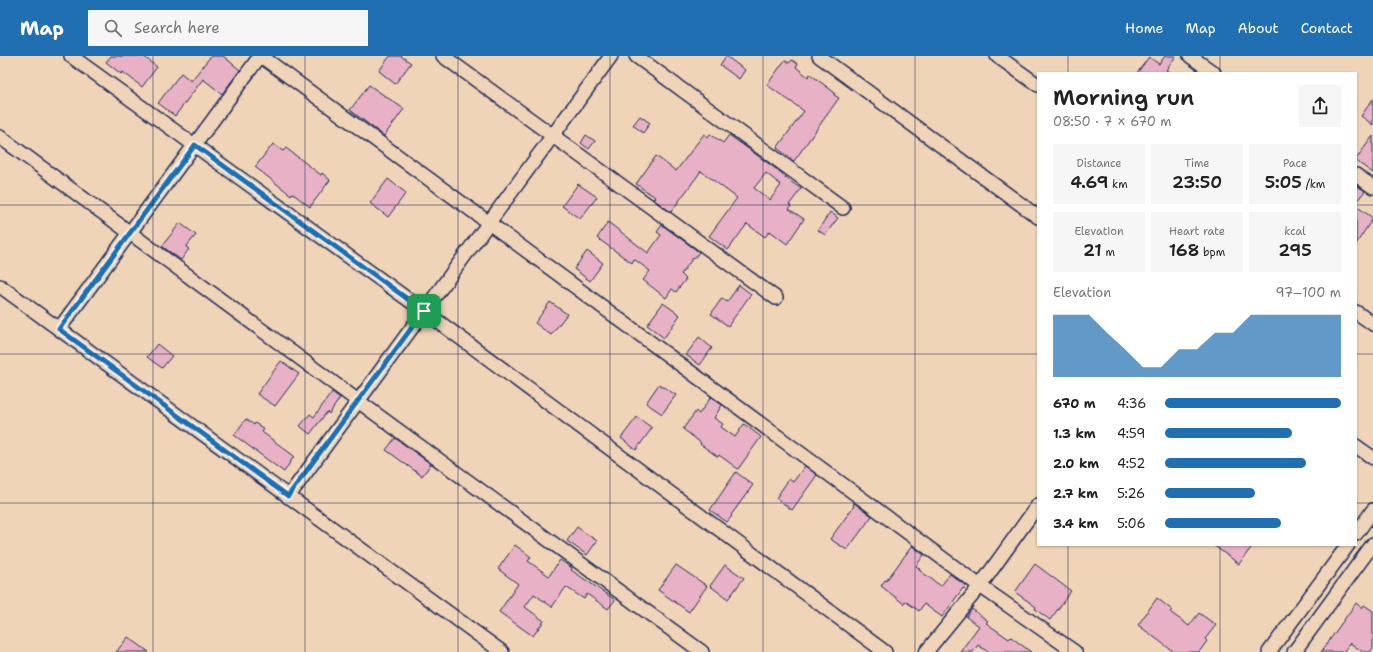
<!DOCTYPE html>
<meta charset="utf-8">
<style>
body{margin:0;font-family:"Shantell Sans",sans-serif;background:#f6f6f6;color:#222;height:100vh;display:flex;flex-direction:column;font-size:15px;white-space:nowrap}
*{box-sizing:border-box;margin:0}
p{font-size:13px;color:#767676}
.icon{flex:none;width:22px;height:22px;fill:none;stroke:currentColor;stroke-width:2;stroke-linecap:round;stroke-linejoin:round}
.map{position:relative;flex:1;overflow:hidden}
.drawer{position:absolute;left:1037px;top:16px;width:320px;height:474px;display:flex;flex-direction:column;background:#fff;border-radius:0px;box-shadow:0 1px 3px #0004}
.drawer>*{flex:none}
.pin{position:absolute;display:grid;place-items:center;width:34px;height:34px;color:#fff;margin:-17px;border-radius:8px;box-shadow:0 2px 6px #0006}
.round{display:grid;place-items:center;flex:none;width:42px;height:42px;border-radius:0px;background:#f6f6f6}
.summary{display:flex;align-items:center;justify-content:space-between;height:68px;padding:0 16px}
h1{font-size:22px;font-weight:600;line-height:30px}
.metrics{display:grid;grid-template-columns:repeat(3,1fr);gap:6px;height:68px;padding:4px 16px}
.metrics div{display:grid;align-content:center;border-radius:0px;background:#f6f6f6;text-align:center}
.metrics b{font-size:17px;font-weight:600}
.metrics small{font-size:11px;font-weight:400}
.metrics p{font-size:11px}
.chart{height:112px;padding:8px 16px}
.chart p{display:flex;justify-content:space-between}
.chart svg{width:100%;height:72px;margin-top:4px;fill:#1f6fb2;opacity:.7}
ul{padding:0 16px;list-style:none;font-size:13px}
li{display:grid;grid-template-columns:64px 48px 1fr;align-items:center;height:30px}
li i{height:10px;border-radius:5px;background:#1f6fb2}
header{display:flex;align-items:center;gap:24px;box-sizing:border-box;height:56px;padding:0 20px;background:#1f6fb2;color:#fff}
header strong{font-size:19px}
nav{display:flex;gap:22px;margin-inline-start:auto;font-size:14px}
.search{width:280px;height:36px;background:#f6f6f6;display:flex;align-items:center;gap:10px;box-sizing:border-box;padding:0 14px;border-radius:0px;color:#767676;font-size:15px}
.map>svg:first-child{display:block}
</style>
<header>
<strong>Map</strong>
<div class="search"><svg class="icon" aria-label="search" viewBox="0 0 24 24"><circle cx="10" cy="10" r="6"/><path d="M15 15l6 6"/></svg>Search here</div>
<nav><a>Home</a><a>Map</a><a>About</a><a>Contact</a></nav>
</header>
<div class="map">
<svg width="1373" height="596" viewBox="0 0 1373 596">
<rect width="100%" height="100%" fill="#f0d4b7"/>
<filter id="ink" filterUnits="userSpaceOnUse"><feTurbulence type="fractalNoise" baseFrequency=".025" numOctaves="2"/><feDisplacementMap in="SourceGraphic" scale="8" xChannelSelector="R" yChannelSelector="G"/><feConvolveMatrix kernelMatrix="1 2 1 2 8 2 1 2 1" color-interpolation-filters="sRGB"/></filter>
<g filter="url(#ink)">
<path fill="#e9b1c5" stroke="#1b2f5e" fill-rule="evenodd" d="M111,0H143L157,11L142,31L123,16L121,18L106,6Z
M211,0H223L240,14L222,38L203,23L175,60L158,47L181,17L191,25Z
M390,0H401L411,7L395,28L379,15Z
M726,0L745,14L739,23L720,9Z
M1165,0H1176L1166,14L1171,17H1137L1149,1L1159,8Z
M785,4L789,7L792,4L798,8L796,11L808,21L810,18L835,37L834,39L839,42L794,105L777,92L804,55L767,29Z
M369,29L404,53L384,80L350,54Z
M1373,43V69L1361,60Z
M640,60L650,67L643,77L633,69Z
M704,78L708,81L710,78L723,87L729,79L783,118L782,119L801,133L789,149L791,150L789,153L804,163L787,188L770,175L765,181L747,168L728,194L709,180L737,142L701,115L671,156L653,143L655,141L636,128L656,100L676,115ZM766,117L781,129L770,144L754,132Z
M586,79L595,85L589,93L581,87Z
M1373,80V117L1356,105V103Z
M273,88L283,95L286,92L321,119L322,117L330,124L310,151L292,137L291,139L255,111Z
M388,123L406,137L388,161L370,147Z
M578,128L597,141L580,163L562,150Z
M1356,129L1365,135L1356,146Z
M1356,150L1373,162L1356,188Z
M830,156L838,162L825,179L818,174Z
M608,166L648,197L661,179L657,176L662,169L699,196L694,203L693,202L681,218L686,223L676,236L672,233L666,242L643,224L650,215L634,203L632,207L597,182Z
M180,167L196,179L186,191L189,193L181,204L162,190Z
M587,195L603,207L590,225L574,213Z
M739,229L751,238L728,270L711,258L722,242L727,246Z
M550,246L567,258L551,279L535,267Z
M663,247L680,259L664,282L647,269Z
M699,281L712,292L700,309L686,299Z
M157,288L172,300L162,312L147,301Z
M281,305L299,318L275,350L257,338Z
M659,328L676,339L662,358L646,347Z
M332,336L340,342L329,358L327,356L310,378L300,370L310,358L314,361Z
M711,341L722,349L714,362L723,368L721,371L735,381L744,368L761,381L738,413L719,399L718,401L700,388L701,387L683,373L696,355L699,358Z
M637,361L652,372L636,394L621,382Z
M246,363L254,369L255,367L264,373L262,376L294,400L284,416L234,379Z
M395,382L431,408L422,420L386,394Z
M805,410L817,419L792,454L776,442L789,423L793,426Z
M736,416L753,429L731,459L732,460L727,466L710,454Z
M854,447L872,460L847,494L830,483L854,450L853,449Z
M577,471L597,485L587,499L567,485Z
M515,489L531,501L528,505L549,520L560,504L572,512L571,514L615,544L608,553L587,538L584,543L566,531L552,551L534,538L525,551L544,565L533,580L499,556L518,528L498,513Z
M1213,489H1253L1239,508Z
M912,490L924,499L916,510L920,513L919,514L941,530L950,518L966,530L964,533L963,532L942,561L924,548L919,555L905,545L904,548L881,530L885,524L886,525Z
M1035,508L1071,535L1050,564L1035,553L1036,551L1015,536Z
M676,509L707,530L689,556L658,534Z
M725,509L744,522L728,543L710,530Z
M1157,542L1172,554L1170,556L1189,570L1199,557L1216,569L1205,583L1207,585L1199,596H1174L1138,569Z
M1356,547L1362,552L1364,549L1373,555V592L1370,596H1363L1350,587L1343,596H1321Z
M972,553L988,565L986,567L1009,583L1011,581L1031,596H988L978,589L973,596H960L979,570L966,561Z
M128,581L149,596H116Z"/>
<g fill="none" stroke-linecap="round" stroke-linejoin="round">
<g stroke="#1b2f5e" stroke-width="16">
<path id="minor" d="M71,0L424,255L885,596
M261,0L489,167L980,530L1075,596
M443,0L776,242
M636,0L843,152
M819,0L1038,161
M997,0L1038,29
M1190,0L1214,17
M0,81L358,345L702,596
M1356,119L1373,131
M0,230L502,596
M1356,256L1373,268
M59,273L260,0
M1356,390L1373,402
M288,441L611,0
M1356,478L1373,454
M926,596L980,530L1038,449
M1269,596L1348,489
M1294,596L1373,488"/>
</g>
<use href="#minor" stroke="#f0d4b7" stroke-width="13"/>
</g>
</g>
<g fill="none" stroke-linecap="round" stroke-linejoin="round" filter="url(#ink)">
<g stroke="#fff" stroke-width="8">
<path id="route" d="M195,89L424,255L288,440L59,273Z"/>
</g>
<use href="#route" stroke="#1f6fb2" stroke-width="5"/>
</g>
<path fill="none" stroke="#1b2f5e" stroke-width="1" stroke-opacity="0.55" d="M153,0V596M305,0V596M458,0V596M610,0V596M763,0V596M915,0V596M1068,0V17M1220,0V17M0,149H1038M1356,149H1373M0,298H1038M1356,298H1373M0,447H1038M1356,447H1373M1068,489V596M1220,489V596"/>
</svg>
<div class="pin" style="left:424px;top:255px;background:#1e9e55"><svg class="icon" aria-label="arrive" viewBox="0 0 24 24"><path d="M6 21V4h12l-3 4 3 4H6"/></svg></div>
<section class="drawer">
<div class="summary"><div><h1>Morning run</h1><p>08:50 · 7 × 670 m</p></div><a class="round"><svg class="icon" aria-label="share" viewBox="0 0 24 24"><path d="M12 15V3M7 8l5-5 5 5M5 13v7h14v-7"/></svg></a></div>
<div class="metrics">
<div><p>Distance</p><b>4.69<small> km</small></b></div>
<div><p>Time</p><b>23:50</b></div>
<div><p>Pace</p><b>5:05<small> /km</small></b></div>
</div>
<div class="metrics">
<div><p>Elevation</p><b>21<small> m</small></b></div>
<div><p>Heart rate</p><b>168<small> bpm</small></b></div>
<div><p>kcal</p><b>295</b></div>
</div>
<div class="chart"><p><span>Elevation</span>97–100 m</p>
<svg viewBox="0 0 160 44" preserveAspectRatio="none"><path d="M0 44V6L10 6L20 6L30 17L40 27L50 38L60 38L70 27L80 27L90 17L100 17L110 6L120 6L130 6L140 6L150 6L160 6V44z"/></svg>
</div>
<ul>
<li><b>670 m</b>4:36<i style="width:100%"></i></li>
<li><b>1.3 km</b>4:59<i style="width:72%"></i></li>
<li><b>2.0 km</b>4:52<i style="width:80%"></i></li>
<li><b>2.7 km</b>5:26<i style="width:51%"></i></li>
<li><b>3.4 km</b>5:06<i style="width:66%"></i></li>
</ul>
</section>
</div>
